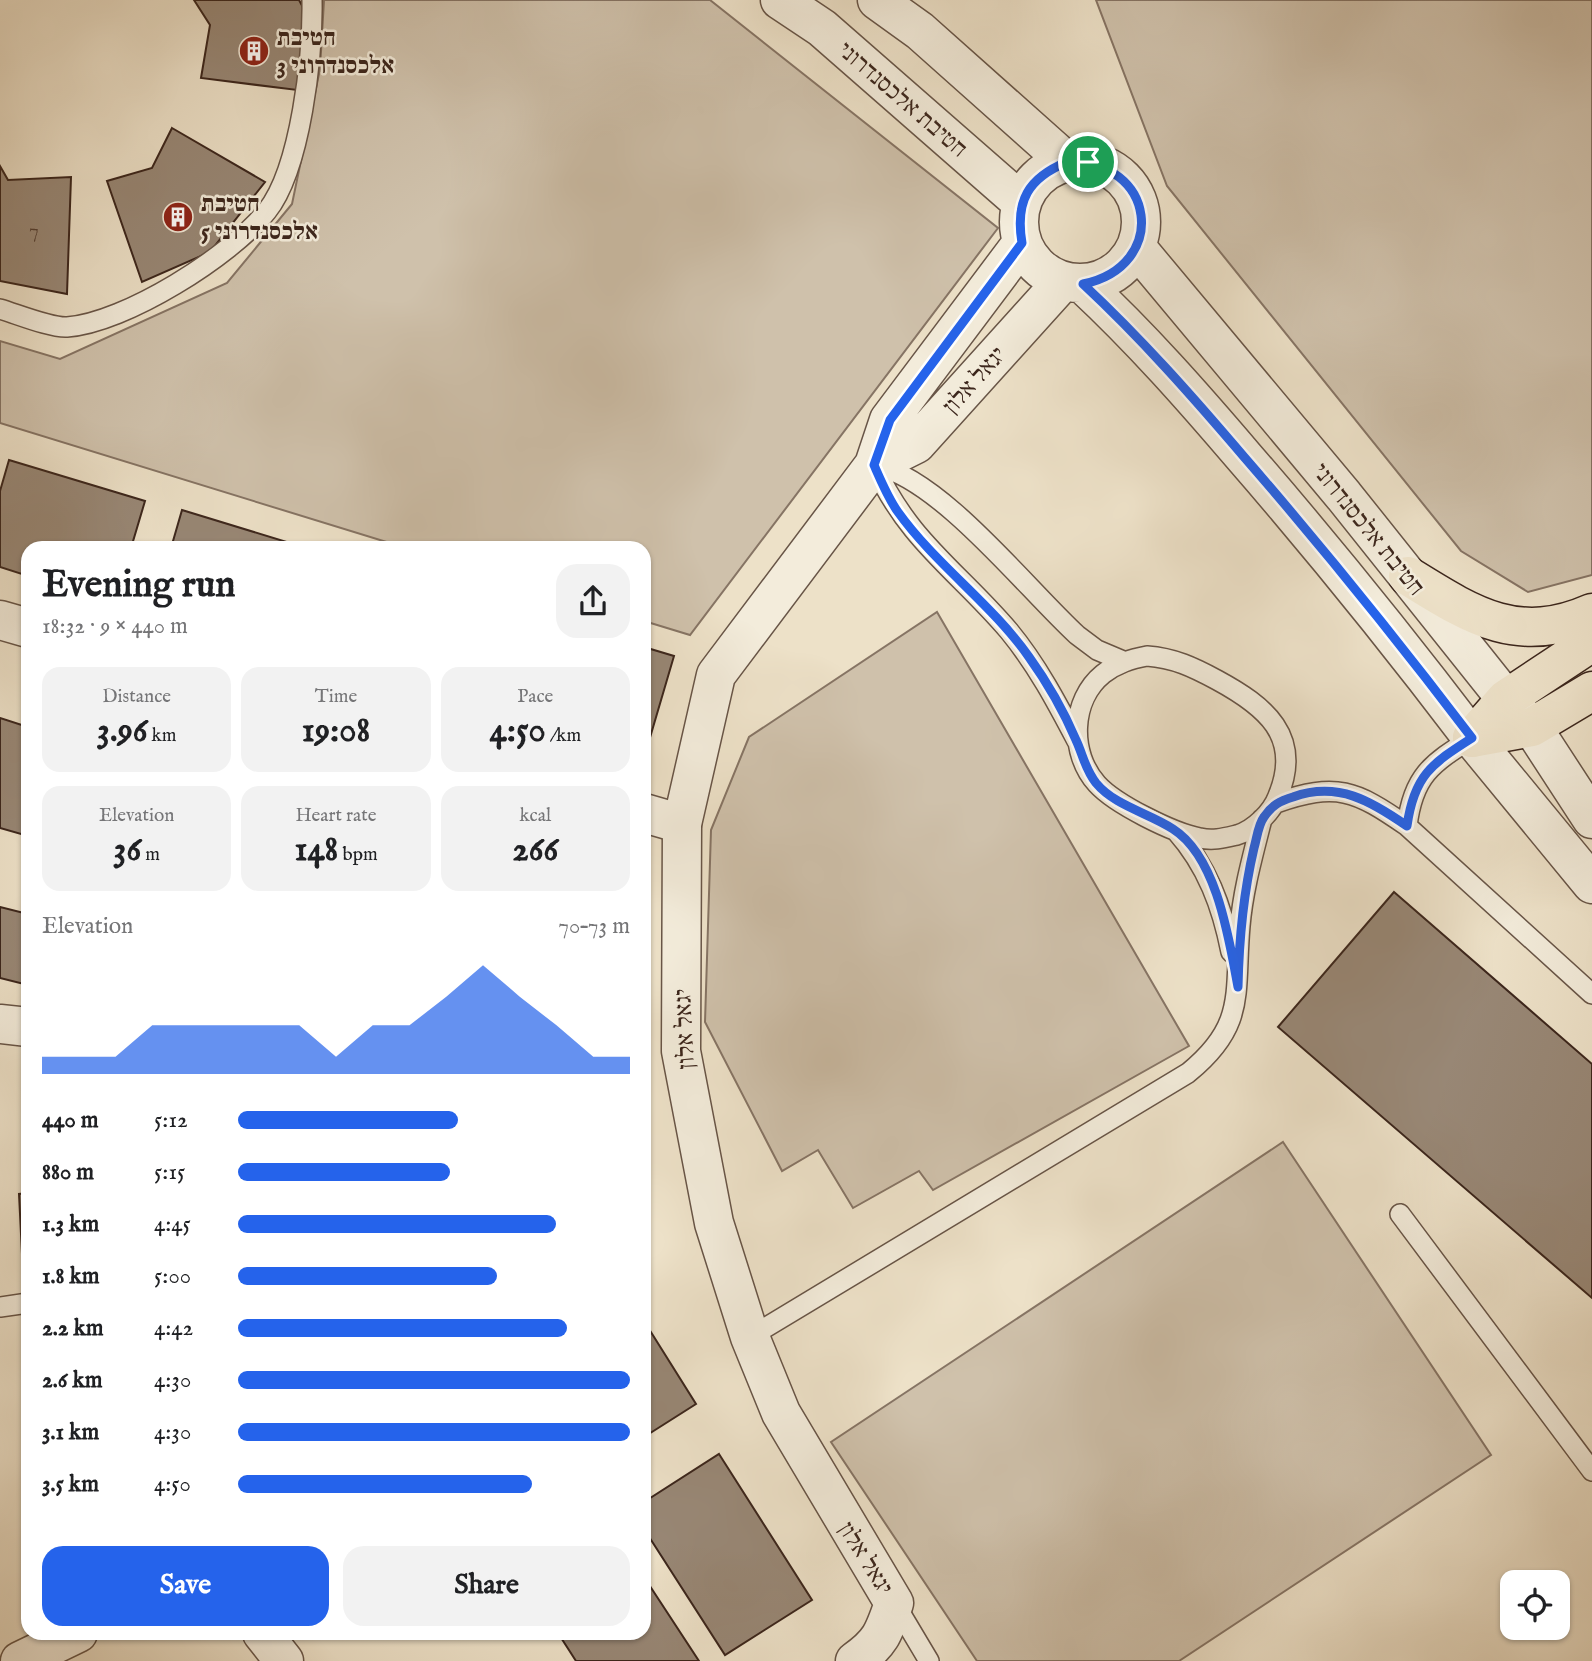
<!DOCTYPE html>
<meta charset="utf-8">
<style>
body{margin:0;font-family:"IM FELL English","Frank Ruhl Libre",serif;background:#f2f2f2;color:#202124;height:100vh;display:flex;flex-direction:column;font-size:26px;white-space:nowrap}
*{box-sizing:border-box;margin:0}
p{font-size:23px;color:#757577}
.icon{flex:none;width:38px;height:38px;fill:none;stroke:currentColor;stroke-width:2;stroke-linecap:round;stroke-linejoin:round}
.map{position:relative;flex:1;overflow:hidden}
.drawer{position:absolute;left:21px;top:541px;width:630px;height:1099px;display:flex;flex-direction:column;background:#fff;border-radius:21px;box-shadow:0 2px 5px #0004}
.drawer>*{flex:none}
.fabs{position:absolute;left:1500px;top:1570px;display:grid;gap:14px}
.fabs a{display:grid;place-items:center;width:70px;height:70px;border-radius:14px;background:#fff;box-shadow:0 2px 5px #0004;font-size:35px}
.pin{position:absolute;display:grid;place-items:center;width:60px;height:60px;color:#fff;margin:-30px;border:4px solid #fff;border-radius:50%;box-shadow:0 2px 7px #0007}
.round{display:grid;place-items:center;flex:none;width:74px;height:74px;border-radius:21px;background:#f2f2f2}
.head{display:flex;align-items:center;justify-content:space-between;height:119px;padding:0 21px}
h1{font-size:38px;font-weight:800;line-height:52px}
.figures{display:grid;grid-template-columns:repeat(3,1fr);gap:10px;height:119px;padding:7px 21px}
.figures div{display:grid;align-content:center;border-radius:18px;background:#f2f2f2;text-align:center}
.figures b{font-size:35px;font-weight:800}
.figures small{font-size:19px;font-weight:400}
.figures p{font-size:19px}
.chart{height:196px;padding:14px 21px}
.chart p{display:flex;justify-content:space-between}
.chart svg{width:100%;height:126px;margin-top:7px;fill:#2563eb;opacity:.7}
.button{display:flex;gap:14px;margin-top:auto;padding:14px 21px}
.button a{flex:1;height:80px;border-radius:21px;background:#2563eb;color:#fff;font-size:28px;font-weight:800;line-height:80px;text-align:center}
.button a+a{background:#f2f2f2;color:#202124}
ul{padding:0 21px;list-style:none;font-size:23px}
li{display:grid;grid-template-columns:112px 84px 1fr;align-items:center;height:52px}
li i{height:18px;border-radius:9px;background:#2563eb}
.map>svg:first-child{display:block}
</style>
<div class="map">
<svg width="1592" height="1661" viewBox="0 0 1592 1661">
<rect width="100%" height="100%" fill="#ede1c8"/>
<filter id="stains"><feTurbulence type="fractalNoise" baseFrequency=".00286" numOctaves="4"/><feColorMatrix values="0 0 0 0 .2 0 0 0 0 .09 0 0 0 0 .02 0 0 0 .5 -.17"/></filter>
<radialGradient id="worn" r=".72"><stop offset=".6" stop-color="#630" stop-opacity="0"/><stop offset="1" stop-color="#630" stop-opacity=".3"/></radialGradient>
<path fill="#cfc1ab" stroke="#867464" stroke-width="2" d="M324,0H710L998,228L690,635L644,621V548H406L0,423V341L60,359L227,283L292,204L320,69Z
M1096,0H1592V575L1528,592L1461,551L1167,186Z
M937,612L1189,1046L933,1190L919,1171L853,1208L818,1150L782,1171L705,1022L711,830L749,737Z
M1283,1142L1491,1455L1179,1661H977L831,1442Z"/>
<path fill="#988775" stroke="#3c261c" stroke-width="2" d="M194,0H299L306,13L297,90L201,78L210,25Z
M172,128L265,182L210,252L142,282L107,181L152,168Z
M0,166L8,180L71,177L67,294L0,281Z
M9,460L145,501L131,548H28V576L0,567V491Z
M182,510L303,547V548H171Z
M644,647L674,656L644,758Z
M0,718L28,727V836L0,828Z
M1394,892L1592,1064V1298L1278,1027Z
M0,907L28,914V985L0,978Z
M28,1193V1254H22L19,1194Z
M644,1321L696,1404L644,1437Z
M719,1454L812,1600L725,1655L644,1529V1502Z
M644,1577L699,1661H576L558,1633H644Z"/>
<g fill="none" stroke-linecap="round" stroke-linejoin="round">
<g stroke="#685547" stroke-width="22">
<path id="service" d="M0,309C17,314 51,328 67,327C125,323 231,256 267,211C301,168 313,55 312,0
M874,465C908,541 958,571 1009,631C1037,665 1057,703 1077,741
M878,466C942,481 1026,588 1077,635L1097,650L1123,661
M1147,656C1174,658 1193,667 1217,680C1265,706 1303,736 1278,796C1272,812 1254,830 1237,835C1224,838 1213,841 1200,838C1173,833 1115,804 1097,784C1069,753 1071,700 1103,674C1117,663 1131,659 1147,656Z
M1276,803C1337,782 1355,790 1407,826L1592,994
M1407,826C1413,776 1431,764 1472,738
M1176,831C1207,866 1222,906 1231,952
M1400,1214L1592,1471
M0,1307L28,1303
M750,1337L1188,1073C1247,1025 1234,993 1240,926C1243,890 1253,855 1262,819
M895,1604L929,1661"/>
</g>
<g stroke="#685547" stroke-width="41">
<path id="minor" d="M0,620L28,628
M1510,703L1532,727L1592,819
M1472,738L1592,884
M644,813L682,824
M0,1024L28,1027
M262,1633L284,1661
M20,1661L78,1633"/>
</g>
<g stroke="#685547" stroke-width="41">
<path id="tertiary" d="M780,0L822,28L1022,203
M877,0L920,31L1067,162
M1019 222a61 61 0 1 1 122 0a61 61 0 1 1-122 0Z
M1136,247L1344,496L1506,699
M1083,284C1141,338 1193,397 1245,458C1324,549 1399,642 1472,738
M874,465L916,444L1063,281
M855,1661C881,1643 884,1632 894,1603L781,1413L750,1337L714,1223L681,1051L682,824L716,675L874,465L889,420L1022,243"/>
</g>
<g stroke="#3c261c" stroke-width="41">
<path id="trunk" d="M1408,576C1471,615 1517,646 1592,613
M1472,738L1506,699L1592,642"/>
</g>
<g stroke="#3c261c" stroke-width="41">
<path id="motorway" d="M1472,738L1532,727L1592,691"/>
</g>
<use href="#service" stroke="#f3ecdb" stroke-width="19"/>
<use href="#minor" stroke="#f3ecdb" stroke-width="38"/>
<use href="#tertiary" stroke="#f3ecdb" stroke-width="38"/>
<use href="#trunk" stroke="#ede1c8" stroke-width="38"/>
<use href="#motorway" stroke="#ede1c8" stroke-width="38"/>
</g>
<g fill="none" stroke-linecap="round" stroke-linejoin="round">
<g stroke="#fff" stroke-width="14">
<path id="route" d="M1067,162C1156,159 1170,266 1083,284C1141,338 1193,397 1245,458C1324,549 1399,642 1472,738C1431,764 1414,776 1407,826C1371,801 1338,781 1293,797C1280,801 1272,805 1264,817C1258,825 1257,838 1254,848C1243,895 1239,939 1238,987C1229,939 1217,857 1173,829C1149,813 1115,806 1096,783C1085,769 1083,755 1076,740C1064,712 1047,682 1029,657C992,604 936,565 898,512C888,498 881,481 874,465L890,420L1022,243C1015,201 1028,178 1067,162Z"/>
</g>
<use href="#route" stroke="#2563eb" stroke-width="9"/>
</g>
<defs>
<g id="building-disc" transform="scale(1.575)"><circle r="9.5" fill="#8f2418" stroke="#f3ecdb"/><path d="M-4-6H4V6H1V3H-1V6H-4ZM-2.5-4.3h1.7v1.8h-1.7ZM.8-4.3h1.7v1.8H.8ZM-2.5-1h1.7V.8h-1.7ZM.8-1h1.7V.8H.8Z" fill="#fff"/></g>
</defs>
<g fill-rule="evenodd">
<use href="#building-disc" x="254" y="51"/>
<use href="#building-disc" x="178" y="217"/>
</g>
<g text-anchor="middle" stroke-width="5" stroke-linejoin="round" paint-order="stroke">
<g font-size="21" fill="#533e32">
<text x="34" y="237">7</text>
</g>
<g font-size="24" font-weight="bold" fill="#3c261c" stroke="#f3ecdb" text-anchor="start">
<text x="277" y="45">חטיבת<tspan x="277" dy="28">אלכסנדרוני 3</tspan></text>
<text x="201" y="211">חטיבת<tspan x="201" dy="28">אלכסנדרוני 5</tspan></text>
</g>
<g font-size="24" fill="#3c261c" stroke="#f3ecdb">
<text transform="translate(903 99) rotate(41)" y="8">חטיבת אלכסנדרוני</text>
<text transform="translate(974 380) rotate(-48)" y="8">יגאל אלון</text>
<text transform="translate(1369 529) rotate(51)" y="8">חטיבת אלכסנדרוני</text>
<text transform="translate(684 1029) rotate(-93)" y="8">יגאל אלון</text>
<text transform="translate(866 1558) rotate(58)" y="8">יגאל אלון</text>
</g>
</g>
<rect width="100%" height="100%" filter="url(#stains)"/>
<rect width="100%" height="100%" fill="url(#worn)"/>
</svg>
<div class="fabs">
<a><svg class="icon" aria-label="locate" viewBox="0 0 24 24"><circle cx="12" cy="12" r="6"/><path d="M12 2v4M12 18v4M2 12h4M18 12h4"/></svg></a>
</div>
<div class="pin" style="left:1088px;top:162px;background:#1e9e55"><svg class="icon" aria-label="arrive" viewBox="0 0 24 24"><path d="M6 21V4h12l-3 4 3 4H6"/></svg></div>
<section class="drawer">
<div class="head"><div><h1>Evening run</h1><p>18:32 · 9 × 440 m</p></div><a class="round"><svg class="icon" aria-label="share" viewBox="0 0 24 24"><path d="M12 15V3M7 8l5-5 5 5M5 13v7h14v-7"/></svg></a></div>
<div class="figures">
<div><p>Distance</p><b>3.96<small> km</small></b></div>
<div><p>Time</p><b>19:08</b></div>
<div><p>Pace</p><b>4:50<small> /km</small></b></div>
</div>
<div class="figures">
<div><p>Elevation</p><b>36<small> m</small></b></div>
<div><p>Heart rate</p><b>148<small> bpm</small></b></div>
<div><p>kcal</p><b>266</b></div>
</div>
<div class="chart"><p><span>Elevation</span>70–73 m</p>
<svg viewBox="0 0 160 44" preserveAspectRatio="none"><path d="M0 44V38L10 38L20 38L30 27L40 27L50 27L60 27L70 27L80 38L90 27L100 27L110 17L120 6L130 17L140 27L150 38L160 38V44z"/></svg>
</div>
<ul>
<li><b>440 m</b>5:12<i style="width:56%"></i></li>
<li><b>880 m</b>5:15<i style="width:54%"></i></li>
<li><b>1.3 km</b>4:45<i style="width:81%"></i></li>
<li><b>1.8 km</b>5:00<i style="width:66%"></i></li>
<li><b>2.2 km</b>4:42<i style="width:84%"></i></li>
<li><b>2.6 km</b>4:30<i style="width:100%"></i></li>
<li><b>3.1 km</b>4:30<i style="width:100%"></i></li>
<li><b>3.5 km</b>4:50<i style="width:75%"></i></li>
</ul>
<div class="button"><a>Save</a><a>Share</a></div>
</section>
</div>
